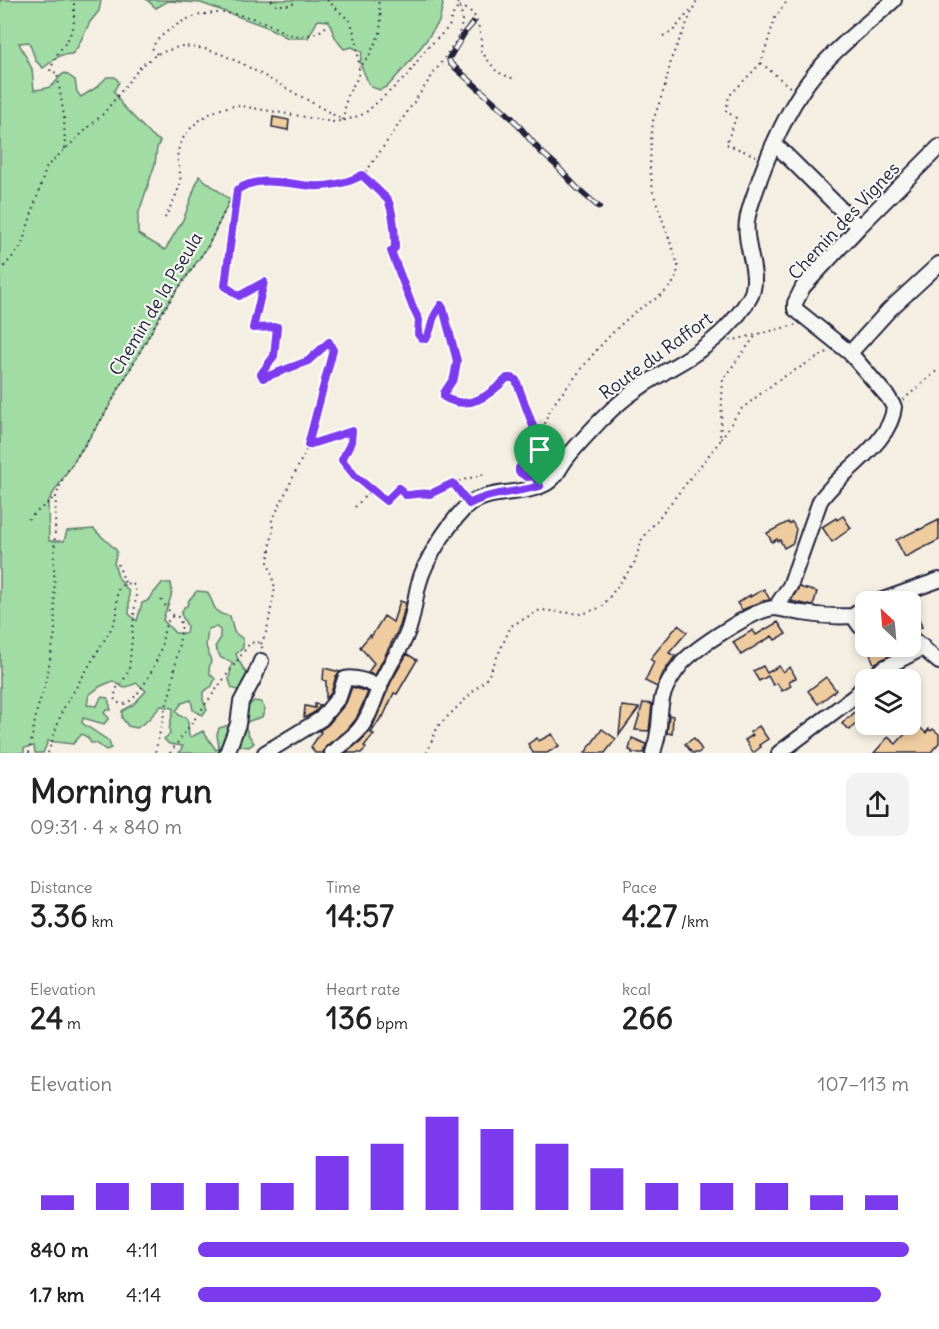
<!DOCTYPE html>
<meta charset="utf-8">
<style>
body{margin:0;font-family:Delius,sans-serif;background:#f2f2f2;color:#222;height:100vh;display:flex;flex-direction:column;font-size:22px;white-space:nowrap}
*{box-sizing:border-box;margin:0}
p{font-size:20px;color:#767676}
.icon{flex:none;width:33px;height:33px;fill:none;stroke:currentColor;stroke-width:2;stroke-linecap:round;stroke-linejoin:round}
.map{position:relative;height:753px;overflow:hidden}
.details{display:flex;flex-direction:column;background:#fff;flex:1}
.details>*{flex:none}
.needle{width:39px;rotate:334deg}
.fabs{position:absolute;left:855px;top:591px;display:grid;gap:12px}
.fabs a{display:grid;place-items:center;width:66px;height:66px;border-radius:12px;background:#fff;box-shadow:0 3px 9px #0003;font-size:30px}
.pin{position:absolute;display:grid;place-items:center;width:51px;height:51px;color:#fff;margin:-62px -26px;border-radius:50% 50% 50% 0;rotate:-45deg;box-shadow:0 0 6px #0007}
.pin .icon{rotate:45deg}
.round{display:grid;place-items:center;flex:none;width:63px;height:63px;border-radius:12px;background:#f2f2f2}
.overview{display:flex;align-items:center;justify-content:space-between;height:102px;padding:0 30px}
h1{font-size:33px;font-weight:700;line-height:45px}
.metrics{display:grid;grid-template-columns:repeat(3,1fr);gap:9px;height:102px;padding:6px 30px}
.metrics div{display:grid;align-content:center}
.metrics b{font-size:30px;font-weight:700}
.metrics small{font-size:16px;font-weight:400}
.metrics p{font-size:16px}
.chart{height:168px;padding:12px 30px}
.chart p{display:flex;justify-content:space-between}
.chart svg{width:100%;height:108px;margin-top:6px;stroke:#7c3aed;stroke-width:6}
ul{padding:0 30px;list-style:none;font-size:20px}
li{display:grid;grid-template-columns:96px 72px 1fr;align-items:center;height:45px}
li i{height:15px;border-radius:8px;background:#7c3aed}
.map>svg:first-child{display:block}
</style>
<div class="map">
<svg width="939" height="753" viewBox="0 0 939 753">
<rect width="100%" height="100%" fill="#f5eee2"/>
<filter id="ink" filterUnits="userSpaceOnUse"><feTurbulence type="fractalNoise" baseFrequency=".0167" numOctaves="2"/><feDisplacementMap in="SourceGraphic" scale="12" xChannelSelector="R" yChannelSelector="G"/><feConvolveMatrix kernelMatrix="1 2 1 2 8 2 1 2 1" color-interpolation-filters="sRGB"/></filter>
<g filter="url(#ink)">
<path fill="#a0dca3" stroke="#617f6f" stroke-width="1.5" d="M0,0H101L99,11L90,22L77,48L72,54L61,55L43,68L36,61L29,42L19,43L32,69L34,90C41,89 50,89 54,84C59,79 58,76 65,73L75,80L77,92L81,97L97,87L107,77H115L119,82L114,91L122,105L152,136L160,141L157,148L155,164L138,215V234L165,250L184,218L199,176L230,200L208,246L164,309L103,417L50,498L48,503L49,541H64L67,531L94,529C101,537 110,543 117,551L114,563L118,577L129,592V614L137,621L142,603L147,601L162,583H171C174,600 166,604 163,620L175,633H186L187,626L181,614L184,607L187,606L189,600L197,591L207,592C216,604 211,614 230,616L234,632L243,639V648L236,654C239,663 244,669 249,677L241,692L232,688L229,680L232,662L221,658L215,647L220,639V630L216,627L208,629L206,646L211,661L209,668L210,674L215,679L212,686L203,692V700L207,710L202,715L193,710L191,700L182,703L176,711L180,716L186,717L188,723L189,736L191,737L203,731L216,750L219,748L217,735L219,728L229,725L230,721L254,701L261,702L265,709L262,717L249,721L245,725L248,734L254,743L249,747L233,745V753H179L183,746L169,744L164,739L170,734C167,724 174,717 173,708L161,706L148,720L137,728L128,726L122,718V711L133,705L146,691L137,683L124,688L113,681L101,686L89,695L87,705L97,706L101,697L108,698L111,710H106L104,713L109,718L104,724L83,718L82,723L109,741L111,748L106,750L96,743H91L88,738L82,734L73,744L48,741L43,753H35L34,746L24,748V753H0Z
M147,0H441L443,5L439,22L425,42L406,66L388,86L380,90L371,87L368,82L360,63L362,52L352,47L344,49C336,41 332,32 329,21L318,20L308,38H288L267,27L201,3L168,1L156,8Z"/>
<path fill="#efcca0" stroke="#22223b" stroke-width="1.5" d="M273,117L289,120L288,130L272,127Z
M843,516L851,528L832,542L822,527L836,518L837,520Z
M939,520V540L905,557L896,540L919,529V530Z
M788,522L789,524L792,522L796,529L793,543L784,548L780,540L778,541L777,539L772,542L767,533Z
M799,587L817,592L813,606L791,601Z
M764,589L770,600L763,601L742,610L737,603L750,595V597Z
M400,601L406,603L400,626L375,675L368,673L374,663L360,647L370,635L371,637L384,616L393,622Z
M919,619L922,627L915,630L910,628V622Z
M778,622L786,634L775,640L772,636L741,655L733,642L753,630L756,635Z
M678,625L687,632L669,653L675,656L663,673L657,687L645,681L654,662L650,659Z
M874,646H905V647L874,664L870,654L875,651Z
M407,654L417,660L397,694L394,693L383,717L382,716L371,733L374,734L364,746L366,748L361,753H346L362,740L372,728L391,682Z
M763,666L767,673L779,666L783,672L790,667L796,678L789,681L791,686L782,691L777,683L773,685L768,676L759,681L753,671Z
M324,668L340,672L336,676L331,693L326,699V681L323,680Z
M826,677L836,690L818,704L808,691Z
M352,687L368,692L356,719L347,730L326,746L323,753H315L311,747L321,732L319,731L328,725L346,703Z
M865,701L866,733L855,724L850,730L842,724L848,717L849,718Z
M643,703L652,704L649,731L635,730Z
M315,704L321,705L315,712L306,717H304L305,706L315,708Z
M622,706L639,708L619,735Z
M669,715L673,716L672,734L667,733Z
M915,723L926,733L929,729L931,731L933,729L939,734V743L930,753H874L888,737L896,744Z
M759,726L768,739L759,745L761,747L753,753L745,740L753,735L750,732Z
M602,729L616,739L605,753H585Z
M552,734L559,746L547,753H533L528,744L537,738L539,741Z
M632,738L646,744L644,753H632V751L629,750Z
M694,738L702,750L698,753H692L685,744Z"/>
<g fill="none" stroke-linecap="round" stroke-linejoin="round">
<g stroke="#22223b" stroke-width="18">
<path id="minor" d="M773,145L781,150L859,227
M850,353L889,310L939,264
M877,602L939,580
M777,608L779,602L790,586L820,501C840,471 891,444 894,407L888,397L850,353L795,309V303L803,287L859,227L939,147
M853,616L860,626L866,630
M853,616L866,606
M910,637L939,662
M869,680L882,669L917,651L922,646
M227,753L238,724L241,702L255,676L261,661
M265,753L321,719L339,697L345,679C356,676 370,683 380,688
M332,753C341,745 351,739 359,730C373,713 376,690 387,671C393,659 401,648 406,636C414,619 414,600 419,583C425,560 447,527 463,510C485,486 521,498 547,483C556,478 560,467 566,459C576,446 588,434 599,422C617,403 640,386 663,373C674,366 686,360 697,352C718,338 736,320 749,299C763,277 743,246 747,221C749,206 756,192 760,178C774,140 791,102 816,72C839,45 868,23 894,0
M653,753C656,744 658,735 659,726C660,716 660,705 663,695C667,683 674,673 682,663C696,648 755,608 775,608C784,609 793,612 802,613C819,616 836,617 853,616
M779,753L855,696L866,684"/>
</g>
<path stroke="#22223b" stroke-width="2" stroke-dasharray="1.5 4.5" stroke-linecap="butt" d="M271,0L276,5H292L296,0
M327,0L351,22L357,44L359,67
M459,6C463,8 469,10 472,13C479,19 482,42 481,51L497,72L514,79
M663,36L672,32L693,7
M157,54L152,48C157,38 166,32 175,26C202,7 239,11 268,24C275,27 282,32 289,34C301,38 320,35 327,25
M761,63L791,88
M343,120L347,96L358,77L359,68L370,54L380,33L381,17L378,0
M65,149L64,116L57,73L50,71L56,56L69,38L74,22V0
M756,156L726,144L736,118L726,111L729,96L761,63L775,18L788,0
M362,175L388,200C394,215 395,232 395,248L391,251L413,308L419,320L418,334L421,338L426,339C430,333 431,326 433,319C435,314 438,310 441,305L443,308L457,361L454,378L444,393V397C469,412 490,395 507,378H512C521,383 521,393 524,402C529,416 537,428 533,443C530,453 520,463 520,472L525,477
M237,190L225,286L239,296L264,282L253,328L277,327L274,356L261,374L263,378L308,361L329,342L333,350L308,445L352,431L351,443L342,460L355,476L386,501L399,488L405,495C415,495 421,492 431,494L453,483L461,494
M165,218C170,207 177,195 180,184C182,173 176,162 178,151C183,128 210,109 233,106C238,105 243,106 247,107L334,122L346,120L364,114L407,76L426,49L449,27L452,16L459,6
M0,271L21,247L47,166L104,113L141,66L157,54L181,46L193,47L205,49L221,54L243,64L343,120
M730,341L795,325
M903,400L939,369
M721,439L740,410L778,380L829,351
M534,476C532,463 539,457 542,445C545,435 543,424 548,414C554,402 564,391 572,381C591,356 610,333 634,313C645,304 658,299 668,289C675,282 678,275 678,265L653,192L650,168L651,140L653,121L665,86L672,57L697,0
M453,483L484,474
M355,507L371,490
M28,519L56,496
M118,564L125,583
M161,600L173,616
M261,644L267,630L275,588L268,562L273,530L272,521L308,446
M29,753L37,710L44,688L49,665L55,633L54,560L56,496L63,478L103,417L164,309L208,246L230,200L237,190L246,184L263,182L314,186L325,185L355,179L366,172L456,41C463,24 465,18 456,0
M48,753L62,711L111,629L117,614V592L120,586L129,583L134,585L136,594L129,670L122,683L117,688L114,698L116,702C121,704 125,705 130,701C143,691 157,663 161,647C164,636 163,623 173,616L178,617L182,625L172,686L165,710L155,753
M170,753L250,643L258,642L263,649
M427,753L438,726L488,677L511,626L540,610L582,614L602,607L634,564L642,539L720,441L723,379L756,335"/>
<use href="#minor" stroke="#f6f6f2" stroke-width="14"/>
<g stroke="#22223b" stroke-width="6">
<path id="rail" d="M473,23L465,32L451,55L449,58L450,63L512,118L540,151L556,165L577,188L599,207"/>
</g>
<use href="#rail" stroke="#f6f6f2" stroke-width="4" stroke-dasharray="11" stroke-linecap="butt"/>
</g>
</g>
<g fill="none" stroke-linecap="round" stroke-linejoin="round" filter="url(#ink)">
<g stroke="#fff" stroke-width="12">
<path id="route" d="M362,175L388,200C394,215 395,232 395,248L391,251L413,308L419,320L418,334L421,338L426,339C430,333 431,326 433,319C435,314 438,310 441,305L443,308L457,361L454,378L444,393V397C469,412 490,395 507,378H512L516,380L533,426L534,439L530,452L519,468V472L527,477L534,476L540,486C516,493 491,492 469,504L453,483L430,494C421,492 414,495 405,495L399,488L386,501L355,476L342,460L351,442L352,431L308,445L333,350L329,342L308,361L263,378L261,374L274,356L277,327L253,328L264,282L239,296L225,286L237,190C257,175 289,184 312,186C327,187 349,183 362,175Z"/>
</g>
<use href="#route" stroke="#7c3aed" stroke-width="8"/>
</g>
<g text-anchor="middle" stroke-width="4.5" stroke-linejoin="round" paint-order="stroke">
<g font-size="18" fill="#22223b" stroke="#f6f6f2">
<text transform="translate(844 221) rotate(-47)" y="6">Chemin des Vignes</text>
<text transform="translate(156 304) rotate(-59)" y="6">Chemin de la Pseula</text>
<text transform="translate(656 356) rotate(-36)" y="6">Route du Raffort</text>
</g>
</g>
</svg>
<div class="fabs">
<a><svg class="needle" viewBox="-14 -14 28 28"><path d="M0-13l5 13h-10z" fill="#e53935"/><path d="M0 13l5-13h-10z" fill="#767676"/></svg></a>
<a><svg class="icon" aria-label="layers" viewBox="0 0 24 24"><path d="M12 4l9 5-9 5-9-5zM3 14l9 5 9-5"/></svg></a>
</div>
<div class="pin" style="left:540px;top:486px;background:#1e9e55"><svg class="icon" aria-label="arrive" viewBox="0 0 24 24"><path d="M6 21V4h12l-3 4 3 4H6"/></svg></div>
</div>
<section class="details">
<div class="overview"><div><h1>Morning run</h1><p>09:31 · 4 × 840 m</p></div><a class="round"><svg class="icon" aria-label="share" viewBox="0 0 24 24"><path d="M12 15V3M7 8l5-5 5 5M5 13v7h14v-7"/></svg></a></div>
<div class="metrics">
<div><p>Distance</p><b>3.36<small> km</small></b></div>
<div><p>Time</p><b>14:57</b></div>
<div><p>Pace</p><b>4:27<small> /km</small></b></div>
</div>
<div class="metrics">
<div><p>Elevation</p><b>24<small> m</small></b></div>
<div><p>Heart rate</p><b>136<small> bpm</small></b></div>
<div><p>kcal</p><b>266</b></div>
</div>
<div class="chart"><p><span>Elevation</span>107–113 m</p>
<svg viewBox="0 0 160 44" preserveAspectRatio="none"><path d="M5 44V38M15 44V33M25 44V33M35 44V33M45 44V33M55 44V22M65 44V17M75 44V6M85 44V11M95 44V17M105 44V27M115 44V33M125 44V33M135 44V33M145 44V38M155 44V38"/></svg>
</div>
<ul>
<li><b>840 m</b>4:11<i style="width:100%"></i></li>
<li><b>1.7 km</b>4:14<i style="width:96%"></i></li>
</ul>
</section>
